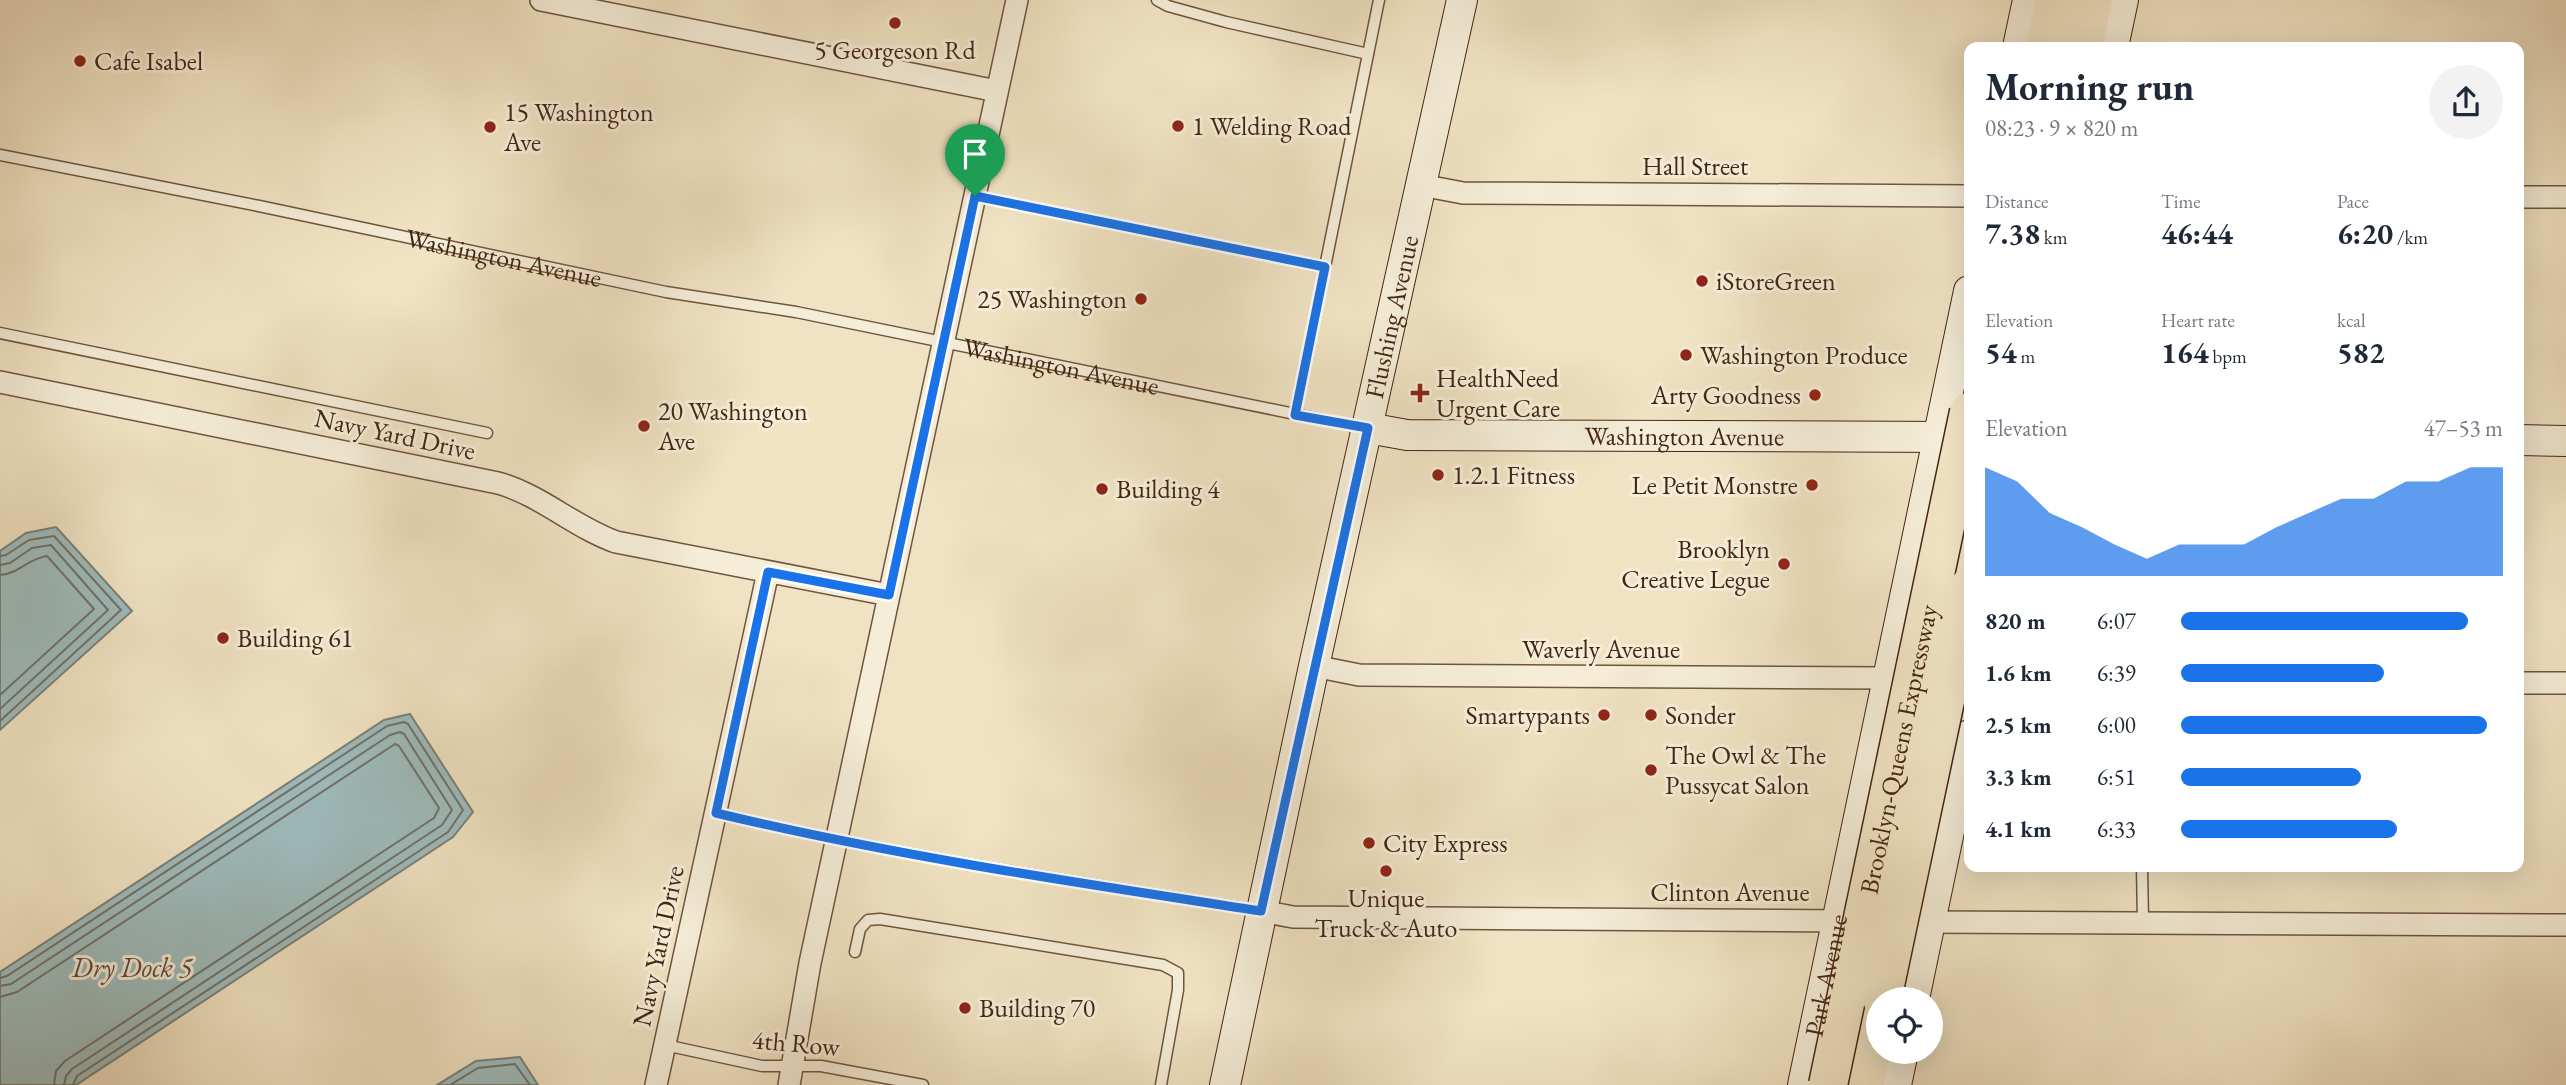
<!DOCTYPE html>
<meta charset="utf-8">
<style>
body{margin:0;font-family:"EB Garamond",serif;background:#f2f2f3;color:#1f2937;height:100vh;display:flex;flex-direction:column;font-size:26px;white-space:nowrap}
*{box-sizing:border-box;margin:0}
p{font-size:23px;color:#747a83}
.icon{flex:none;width:38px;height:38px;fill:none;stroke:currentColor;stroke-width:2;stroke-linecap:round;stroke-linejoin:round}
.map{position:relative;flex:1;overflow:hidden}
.drawer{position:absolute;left:1964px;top:42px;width:560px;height:830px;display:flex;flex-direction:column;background:#fff;border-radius:14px;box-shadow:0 7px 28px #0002}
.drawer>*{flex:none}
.tools{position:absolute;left:1866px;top:987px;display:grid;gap:14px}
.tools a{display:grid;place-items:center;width:77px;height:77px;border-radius:50%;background:#fff;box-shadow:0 7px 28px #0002;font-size:35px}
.pin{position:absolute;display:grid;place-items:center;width:60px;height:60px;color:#fff;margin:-72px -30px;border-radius:50% 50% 50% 0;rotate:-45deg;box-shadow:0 0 7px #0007}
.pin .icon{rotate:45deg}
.round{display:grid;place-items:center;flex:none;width:74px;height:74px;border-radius:37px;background:#f2f2f3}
.overview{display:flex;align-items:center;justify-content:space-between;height:119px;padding:0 21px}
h1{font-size:38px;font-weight:700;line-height:52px}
.figures{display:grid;grid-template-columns:repeat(3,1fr);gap:10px;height:119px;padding:7px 21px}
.figures div{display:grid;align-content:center}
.figures b{font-size:30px;font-weight:700}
.figures small{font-size:19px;font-weight:400}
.figures p{font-size:19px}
.chart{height:196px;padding:14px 21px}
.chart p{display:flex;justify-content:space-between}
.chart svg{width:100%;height:126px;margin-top:7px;fill:#1a73e8;opacity:.7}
ul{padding:0 21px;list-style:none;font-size:23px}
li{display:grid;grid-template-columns:112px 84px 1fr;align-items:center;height:52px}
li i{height:18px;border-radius:9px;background:#1a73e8}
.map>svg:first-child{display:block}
</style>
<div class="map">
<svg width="2566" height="1085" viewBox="0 0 2566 1085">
<rect width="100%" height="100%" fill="#f0e3c3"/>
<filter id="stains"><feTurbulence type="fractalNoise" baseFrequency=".00286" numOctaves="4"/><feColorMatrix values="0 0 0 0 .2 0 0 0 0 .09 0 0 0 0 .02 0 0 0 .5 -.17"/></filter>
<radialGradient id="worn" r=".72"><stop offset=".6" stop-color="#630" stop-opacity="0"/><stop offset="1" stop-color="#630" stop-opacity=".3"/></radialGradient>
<path fill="#9ebcbd" stroke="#7a8079" stroke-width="2" d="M56,527L132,611L0,730V551L26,533Z
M410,714L473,812L453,837L76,1085H0V972L384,720Z
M520,1057L538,1085H437L476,1061Z"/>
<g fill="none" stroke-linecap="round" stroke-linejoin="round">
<path stroke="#717068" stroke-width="2" d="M0,556L6,555L29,540L54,536L121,610L0,721
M0,565L10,563L32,548L51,545L108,610L0,709
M0,575C18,574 29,558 47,556L94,609L0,695
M0,978L7,976L387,726L404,722L408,724L463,810L448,832L77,1076L73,1085
M0,986L11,984L390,735L400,732L404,734L452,810L442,825L72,1069L66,1076L64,1085
M0,997L17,992L395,744L399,746L439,808L434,818L65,1061L56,1071L54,1085
M450,1085L478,1068L515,1064L530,1085"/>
<g stroke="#6f543f" stroke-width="13">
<g id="lane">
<path d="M1157,0L1168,6L1226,22L1368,54"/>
<path id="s1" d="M0,155L259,206L666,292L796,312L1349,425"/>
<path d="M975,196L1325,267"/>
<path d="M0,333L487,433"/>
<path d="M1295,415L1379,0"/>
<path d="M716,813C895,856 1078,882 1261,911"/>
<path d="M2142,866L2143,923"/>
<path d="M855,952L860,929L868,920L880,919L1163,965L1178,973V990L1161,1085"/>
<path d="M665,1045L762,1066H821L923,1085"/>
</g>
</g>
<g stroke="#6f543f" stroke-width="24">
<path id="street" d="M541,0L997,91
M1421,185L1463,193L1969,196
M2518,197H2566
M0,382L498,483C541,495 574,527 616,542L889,595
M1314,666L1359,675L1888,678
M2518,683H2566
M1261,911L1293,917L1850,921
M1917,922L2566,925
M656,1085L768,572
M789,1085L810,963L1017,0"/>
</g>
<g stroke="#442513" stroke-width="32">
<g id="secondary">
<path d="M2018,47L2028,0"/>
<path d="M2113,47L2123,0"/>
<path id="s2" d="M1368,428L1407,435L1959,437"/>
<path d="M2518,440L2566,441"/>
<path d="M1914,999L1969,735"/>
<path id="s3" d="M1225,1085L1314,666L1462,0"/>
<path id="s4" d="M1803,1085L1969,291"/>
<path d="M1896,1085L1903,1052"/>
</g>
</g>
<g stroke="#442513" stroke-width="41">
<path id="highway" d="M2045,47L2055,0
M2083,47L2093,0
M1864,1085L1878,1018"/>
</g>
<use href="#lane" stroke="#f5edd8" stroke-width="10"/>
<use href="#street" stroke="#f5edd8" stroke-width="21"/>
<use href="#secondary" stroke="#f5edd8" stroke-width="30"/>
<use href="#highway" stroke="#f0e3c3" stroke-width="38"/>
<g stroke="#442513" stroke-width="41" stroke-linecap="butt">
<g id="highway-bridge">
<path d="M1882,999L1969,587"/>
<path id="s5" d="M1828,1085L1969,412"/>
</g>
</g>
<use href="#highway-bridge" stroke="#f0e3c3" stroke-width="38"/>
</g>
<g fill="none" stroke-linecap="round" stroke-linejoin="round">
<g stroke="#fff" stroke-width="14">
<path id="route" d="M975,196L1325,267L1295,415L1368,428L1261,911C1079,883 895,856 716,813L768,572L889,595Z"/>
</g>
<use href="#route" stroke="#1a73e8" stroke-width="9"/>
</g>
<g fill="#8f2418" stroke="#f5edd8" stroke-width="2.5">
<circle cx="895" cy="23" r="7"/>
<circle cx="80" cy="61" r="7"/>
<circle cx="1178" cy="126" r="7"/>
<circle cx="490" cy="127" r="7"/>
<circle cx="1702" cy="281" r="7"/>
<circle cx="1141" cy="299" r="7"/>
<circle cx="1686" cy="355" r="7"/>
<path d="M1416.5 382.5h7v7h7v7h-7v7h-7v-7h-7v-7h7z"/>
<circle cx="1815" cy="395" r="7"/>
<circle cx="644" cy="426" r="7"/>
<circle cx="1438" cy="475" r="7"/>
<circle cx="1812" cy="485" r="7"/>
<circle cx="1102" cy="489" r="7"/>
<circle cx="1784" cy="564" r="7"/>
<circle cx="223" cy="638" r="7"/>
<circle cx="1604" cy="715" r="7"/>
<circle cx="1651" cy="715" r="7"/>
<circle cx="1651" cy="770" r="7"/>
<circle cx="1369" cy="843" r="7"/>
<circle cx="1386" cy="871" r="7"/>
<circle cx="965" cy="1008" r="7"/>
</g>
<g text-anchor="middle" stroke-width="6" stroke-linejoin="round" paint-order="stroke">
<g font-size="26" fill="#442513" stroke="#f5edd8" text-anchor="start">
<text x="895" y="59" text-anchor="middle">5 Georgeson Rd</text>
<text x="94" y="70">Cafe Isabel</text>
<text x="504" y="121">15 Washington<tspan x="504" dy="30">Ave</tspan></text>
<text x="1192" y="135">1 Welding Road</text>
<text x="1716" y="290">iStoreGreen</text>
<text x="1127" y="308" text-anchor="end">25 Washington</text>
<text x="1700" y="364">Washington Produce</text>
<text x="1436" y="387">HealthNeed<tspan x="1436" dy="30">Urgent Care</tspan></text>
<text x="1801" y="404" text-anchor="end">Arty Goodness</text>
<text x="658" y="420">20 Washington<tspan x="658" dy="30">Ave</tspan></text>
<text x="1452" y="484">1.2.1 Fitness</text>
<text x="1798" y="494" text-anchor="end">Le Petit Monstre</text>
<text x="1116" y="498">Building 4</text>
<text x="1770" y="558" text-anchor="end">Brooklyn<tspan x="1770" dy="30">Creative Legue</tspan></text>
<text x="237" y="647">Building 61</text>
<text x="1590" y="724" text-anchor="end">Smartypants</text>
<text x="1665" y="724">Sonder</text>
<text x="1665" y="764">The Owl &amp; The<tspan x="1665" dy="30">Pussycat Salon</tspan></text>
<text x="1383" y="852">City Express</text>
<text x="1386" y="907" text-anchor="middle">Unique<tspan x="1386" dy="30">Truck &amp; Auto</tspan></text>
<text x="979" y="1017">Building 70</text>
</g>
<g font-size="26" fill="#442513" stroke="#f5edd8">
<text x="1695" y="175">Hall Street</text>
<text dy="9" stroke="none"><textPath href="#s1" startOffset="514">Washington Avenue</textPath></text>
<text dy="9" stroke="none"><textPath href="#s3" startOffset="786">Flushing Avenue</textPath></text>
<text dy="9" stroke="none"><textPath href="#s1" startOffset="1082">Washington Avenue</textPath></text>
<text transform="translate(395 434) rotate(12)" y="9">Navy Yard Drive</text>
<text dy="9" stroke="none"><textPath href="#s2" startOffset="317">Washington Avenue</textPath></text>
<text x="1601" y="658">Waverly Avenue</text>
<text dy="9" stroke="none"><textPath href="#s5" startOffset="343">Brooklyn-Queens Expressway</textPath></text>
<text x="1730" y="901">Clinton Avenue</text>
<text transform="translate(658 946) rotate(-78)" y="9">Navy Yard Drive</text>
<text dy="9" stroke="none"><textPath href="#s4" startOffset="112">Park Avenue</textPath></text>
<text transform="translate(796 1043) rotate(5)" y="9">4th Row</text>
</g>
<g font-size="28" font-style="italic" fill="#5a4b3e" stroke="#f5edd8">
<text x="132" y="977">Dry Dock 5</text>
</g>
</g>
<rect width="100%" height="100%" filter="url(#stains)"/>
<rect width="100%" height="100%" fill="url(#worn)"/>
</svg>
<div class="tools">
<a><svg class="icon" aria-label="locate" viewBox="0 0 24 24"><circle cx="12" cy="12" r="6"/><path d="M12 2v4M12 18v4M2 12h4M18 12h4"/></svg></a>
</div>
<div class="pin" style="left:975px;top:196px;background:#1e9e55"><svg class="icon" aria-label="arrive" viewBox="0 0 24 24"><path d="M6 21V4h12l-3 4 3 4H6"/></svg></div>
<section class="drawer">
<div class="overview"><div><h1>Morning run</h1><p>08:23 · 9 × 820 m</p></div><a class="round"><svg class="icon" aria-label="share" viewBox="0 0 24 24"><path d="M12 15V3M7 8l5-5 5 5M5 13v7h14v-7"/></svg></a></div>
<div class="figures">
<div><p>Distance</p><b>7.38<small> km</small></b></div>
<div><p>Time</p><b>46:44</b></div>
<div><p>Pace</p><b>6:20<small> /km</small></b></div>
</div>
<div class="figures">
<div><p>Elevation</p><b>54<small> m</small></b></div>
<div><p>Heart rate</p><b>164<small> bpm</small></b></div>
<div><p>kcal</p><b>582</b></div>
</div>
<div class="chart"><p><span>Elevation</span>47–53 m</p>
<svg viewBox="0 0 160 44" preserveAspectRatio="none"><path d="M0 44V6L10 11L20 22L30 27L40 33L50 38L60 33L70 33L80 33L90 27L100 22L110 17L120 17L130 11L140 11L150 6L160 6V44z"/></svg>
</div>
<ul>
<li><b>820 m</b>6:07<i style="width:89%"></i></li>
<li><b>1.6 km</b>6:39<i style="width:63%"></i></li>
<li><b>2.5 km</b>6:00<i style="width:95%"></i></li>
<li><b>3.3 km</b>6:51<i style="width:56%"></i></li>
<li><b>4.1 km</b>6:33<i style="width:67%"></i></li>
</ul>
</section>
</div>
